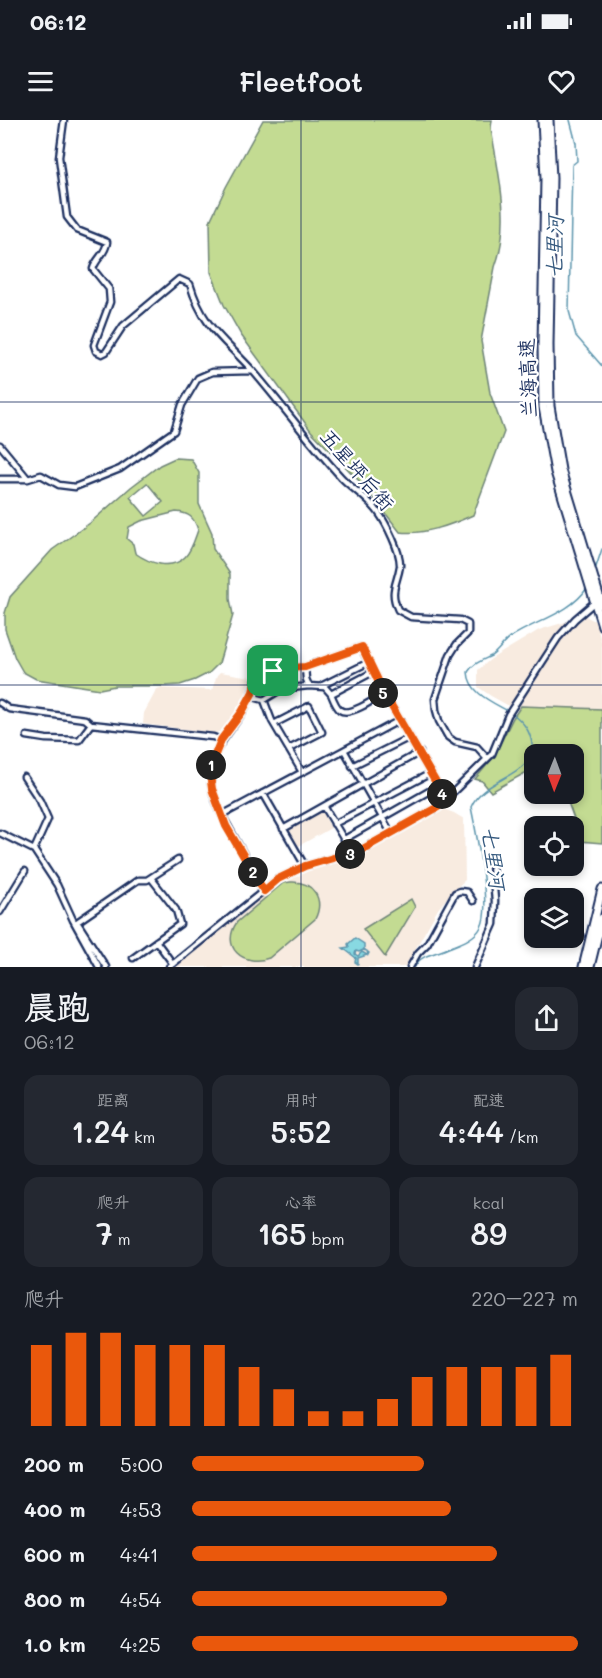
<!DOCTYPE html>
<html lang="zh">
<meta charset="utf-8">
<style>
body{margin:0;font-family:Mali,"LXGW WenKai TC",sans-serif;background:#242831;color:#f1f3f6;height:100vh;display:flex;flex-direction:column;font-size:22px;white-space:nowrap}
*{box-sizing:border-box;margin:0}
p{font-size:20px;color:#9ea1a6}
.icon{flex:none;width:33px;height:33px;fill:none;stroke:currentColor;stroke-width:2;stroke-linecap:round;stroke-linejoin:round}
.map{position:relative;height:847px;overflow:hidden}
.panel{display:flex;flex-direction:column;background:#171b24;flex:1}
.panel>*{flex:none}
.needle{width:39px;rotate:181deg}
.tools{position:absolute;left:524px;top:624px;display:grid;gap:12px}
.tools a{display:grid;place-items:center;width:60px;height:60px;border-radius:12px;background:#171b24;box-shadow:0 3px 9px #0003;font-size:30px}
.pin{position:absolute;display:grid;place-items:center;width:51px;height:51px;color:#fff;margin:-26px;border-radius:12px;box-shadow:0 3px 9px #0006}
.km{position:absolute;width:30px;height:30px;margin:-15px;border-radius:50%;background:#222;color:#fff;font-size:16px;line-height:30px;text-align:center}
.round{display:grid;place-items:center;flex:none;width:63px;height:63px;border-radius:18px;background:#242831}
.overview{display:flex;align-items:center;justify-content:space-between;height:102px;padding:0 24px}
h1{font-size:33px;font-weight:600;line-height:45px}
.metrics{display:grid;grid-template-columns:repeat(3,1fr);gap:9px;height:102px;padding:6px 24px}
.metrics div{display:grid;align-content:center;border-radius:15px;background:#242831;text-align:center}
.metrics b{font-size:30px;font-weight:600}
.metrics small{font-size:16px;font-weight:400}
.metrics p{font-size:16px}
.chart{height:168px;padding:12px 24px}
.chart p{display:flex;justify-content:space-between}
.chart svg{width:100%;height:108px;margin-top:6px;stroke:#ea580c;stroke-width:6}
ul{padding:0 24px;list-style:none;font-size:20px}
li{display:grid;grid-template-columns:96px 72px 1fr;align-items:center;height:45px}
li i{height:15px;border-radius:8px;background:#ea580c}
.status{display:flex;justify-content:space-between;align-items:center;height:42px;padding:0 30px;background:#171b24;direction:ltr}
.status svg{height:16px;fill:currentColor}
header{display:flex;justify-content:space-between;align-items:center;height:78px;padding:0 24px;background:#171b24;font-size:27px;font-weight:600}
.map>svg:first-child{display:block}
</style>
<div class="status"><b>06:12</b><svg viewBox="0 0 49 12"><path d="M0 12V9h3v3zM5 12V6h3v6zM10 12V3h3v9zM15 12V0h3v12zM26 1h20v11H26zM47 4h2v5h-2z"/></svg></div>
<header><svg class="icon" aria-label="menu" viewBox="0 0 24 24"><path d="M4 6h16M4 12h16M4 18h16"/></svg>Fleetfoot<svg class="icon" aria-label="heart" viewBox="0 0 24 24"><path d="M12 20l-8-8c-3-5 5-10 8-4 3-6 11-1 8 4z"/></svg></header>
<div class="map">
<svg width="602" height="847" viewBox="0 0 602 847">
<rect width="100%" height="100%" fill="#fff"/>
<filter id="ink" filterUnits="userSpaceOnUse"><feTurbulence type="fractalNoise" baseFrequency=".0167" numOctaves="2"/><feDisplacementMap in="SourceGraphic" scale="12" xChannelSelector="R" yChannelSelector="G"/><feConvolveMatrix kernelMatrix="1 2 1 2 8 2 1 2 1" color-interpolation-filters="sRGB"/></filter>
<g filter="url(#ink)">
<path fill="#f8ebe0" d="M585,496L595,501L602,523V593L527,596L491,576L478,567V550L491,539L539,510Z
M220,552L251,557L242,585L237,587L238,593L229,606L222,611L215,613L143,604L144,593L157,569L160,568L212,570L217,555Z
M438,687L454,693L464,699L465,760L450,774L438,789L405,847H169L278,759L305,746L361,730Z
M321,689L331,708L295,728L285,709Z"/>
<path fill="#c3db92" stroke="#6f8578" stroke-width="1.5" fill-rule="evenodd" d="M263,0H492L491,8C498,54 512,101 495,147L481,221L490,273L504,312L473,395C451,405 425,415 400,412L366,368L311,311L241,215L224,185L211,152L210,101L226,67Z
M175,338L191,339L199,353V384L212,413L213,429L230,454V479L233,495L219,543L209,553L195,560L180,565L165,566H115L100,569L36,559L23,552L15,538L5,509V493L10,477L52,430L90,403L131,367L160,345ZM147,363L163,382L146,396L130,377ZM176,392C189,393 194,397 198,410C195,418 192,430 185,437C171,451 149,443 135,433L133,424L127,419L129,407L141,401Z
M521,586L602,589V723L579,721L574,699L565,674H573V634H534V648L491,672L482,661L475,659L493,638L513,598Z
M291,762C313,761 325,779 315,799L269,838C243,847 220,827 237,802L283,763Z
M411,779L415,787L385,837L363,809Z"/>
<path fill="#88d9e2" stroke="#5c95ad" stroke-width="1.5" d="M355,818L364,824V829L369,833L368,835L367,831L363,830L359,832L356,831L355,834L358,836L362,832L367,835L358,838V844L355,842L356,838L343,828L349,827L348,824Z"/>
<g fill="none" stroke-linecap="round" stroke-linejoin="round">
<path stroke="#5c95ad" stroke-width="1.5" d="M570,0L576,23L577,41L572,45L569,191L576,216L602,246
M595,450L602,429
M508,591C492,582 469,573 468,552C474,543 481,541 491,536C499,531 503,522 511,517C535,501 571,493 587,468
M415,847C419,835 435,834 446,829C458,824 475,819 481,807C492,788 476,711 471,687C482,658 535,656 532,624C530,610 523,602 513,594"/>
<g stroke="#1b2f5e" stroke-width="9">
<path id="minor" d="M64,0L59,37L67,97L77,110L107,122C106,134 96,138 93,149L109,169L110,182L94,225L96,231L102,234L106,232L123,206L179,159L190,164C203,208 224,219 253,251C283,286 310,323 341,357C352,369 368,378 378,392C386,403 401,432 400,446C397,465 389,470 398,490L411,497L460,500L468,504V513L457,524L450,535L435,579L436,590L439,601L448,617L455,622L477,627L487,638
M0,325L28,359
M0,359H28L41,355L59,365L75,367L120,349L174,311L182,285L198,258L212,252L252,251
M305,547L306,559L309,566L324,567
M373,552L331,574C333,579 336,587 340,590C350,597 375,579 384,573
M253,572L257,578L264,580L282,569L309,566
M331,574L323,565L369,542
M264,580L272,601L302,652
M0,583L9,589L85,599L91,604L213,617L221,620
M274,604L309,586L322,612L289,629
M27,616L46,619L79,620L91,604
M344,630L400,600
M352,646L410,617
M24,657L40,681L48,699L34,730L57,765L73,800L99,847
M263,673L305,746
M324,686L352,733
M222,695C218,687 214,678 212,669C204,635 226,619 242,593C249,582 253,571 256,559L287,548L305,547L361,527L384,573L446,680
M334,704L431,653
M283,709L420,632
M0,713L34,730
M343,720L438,666
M264,771L222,695L344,630L391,713
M0,792L25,751
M156,821L173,844
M133,838L180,804L176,790L151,758
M106,847L77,802L138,760H147L178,740
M169,847L278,759L305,746L361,730L438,687L492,634L508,595L558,518L575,499L596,481
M410,847L418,833L427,824L455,773L460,771L467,772L473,781
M475,847L494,804L495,781L492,744"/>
</g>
<g stroke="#1b2f5e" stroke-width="11">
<path id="highway" d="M542,0L545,58L542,225L543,287L555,352L602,506
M549,0L552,58L549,225L550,286L561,350L602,485
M583,847L602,769
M590,847L602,798"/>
</g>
<use href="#minor" stroke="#fff" stroke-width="4.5"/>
<use href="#highway" stroke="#fff" stroke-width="7"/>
</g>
</g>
<g fill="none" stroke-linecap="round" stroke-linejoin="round" filter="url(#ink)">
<g stroke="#fff" stroke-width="12">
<path id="route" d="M362,527L384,573L446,680L438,687L361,730L305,746L278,759L264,771L226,706L212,669L210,654L212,642L221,620L242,592L253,572L256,559L287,548L305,547Z"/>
</g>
<use href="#route" stroke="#ea580c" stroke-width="8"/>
</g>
<path fill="none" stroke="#1b2f5e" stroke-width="1.5" stroke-opacity="0.55" d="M301,0V847M0,282H602M0,565H602"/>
<g text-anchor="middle" stroke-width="4.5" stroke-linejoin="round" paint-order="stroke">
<g font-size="20" fill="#1b2f5e" stroke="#fff">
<text transform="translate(528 258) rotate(-92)" y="7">兰海高速</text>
<text transform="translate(357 350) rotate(49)" y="7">五星坪后街</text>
</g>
<g font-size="21" font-style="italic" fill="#365a7f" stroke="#fff">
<text transform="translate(555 127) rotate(-89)" y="7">七里河</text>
<text transform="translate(493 738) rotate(82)" y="7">七里河</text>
</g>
</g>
</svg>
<div class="tools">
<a><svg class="needle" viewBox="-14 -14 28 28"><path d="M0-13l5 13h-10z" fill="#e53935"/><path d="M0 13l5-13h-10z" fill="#9ea1a6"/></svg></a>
<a><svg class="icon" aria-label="locate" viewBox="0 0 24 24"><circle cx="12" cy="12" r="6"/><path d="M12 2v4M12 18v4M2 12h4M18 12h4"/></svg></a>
<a><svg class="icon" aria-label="layers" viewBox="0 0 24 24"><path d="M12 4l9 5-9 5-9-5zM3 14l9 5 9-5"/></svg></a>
</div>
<div class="pin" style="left:273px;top:551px;background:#1e9e55"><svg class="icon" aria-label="arrive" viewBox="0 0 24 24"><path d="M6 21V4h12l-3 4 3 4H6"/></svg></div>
<b class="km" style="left:211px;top:645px">1</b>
<b class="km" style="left:253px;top:752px">2</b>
<b class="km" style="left:350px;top:734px">3</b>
<b class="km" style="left:442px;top:674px">4</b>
<b class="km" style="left:383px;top:573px">5</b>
</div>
<section class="panel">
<div class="overview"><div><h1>晨跑</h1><p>06:12</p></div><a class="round"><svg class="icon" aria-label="share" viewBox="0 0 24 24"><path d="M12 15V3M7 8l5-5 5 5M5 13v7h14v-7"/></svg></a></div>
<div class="metrics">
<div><p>距离</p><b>1.24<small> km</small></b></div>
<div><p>用时</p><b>5:52</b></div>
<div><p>配速</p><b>4:44<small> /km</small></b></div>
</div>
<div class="metrics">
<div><p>爬升</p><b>7<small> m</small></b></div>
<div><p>心率</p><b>165<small> bpm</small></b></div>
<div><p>kcal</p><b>89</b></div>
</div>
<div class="chart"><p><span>爬升</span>220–227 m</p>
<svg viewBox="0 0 160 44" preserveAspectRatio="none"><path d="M5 44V11M15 44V6M25 44V6M35 44V11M45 44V11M55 44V11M65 44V20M75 44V29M85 44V38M95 44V38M105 44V33M115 44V24M125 44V20M135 44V20M145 44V20M155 44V15"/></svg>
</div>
<ul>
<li><b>200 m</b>5:00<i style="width:60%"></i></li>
<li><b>400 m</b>4:53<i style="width:67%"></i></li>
<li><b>600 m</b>4:41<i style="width:79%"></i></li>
<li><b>800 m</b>4:54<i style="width:66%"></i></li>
<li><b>1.0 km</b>4:25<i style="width:100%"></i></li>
</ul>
</section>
